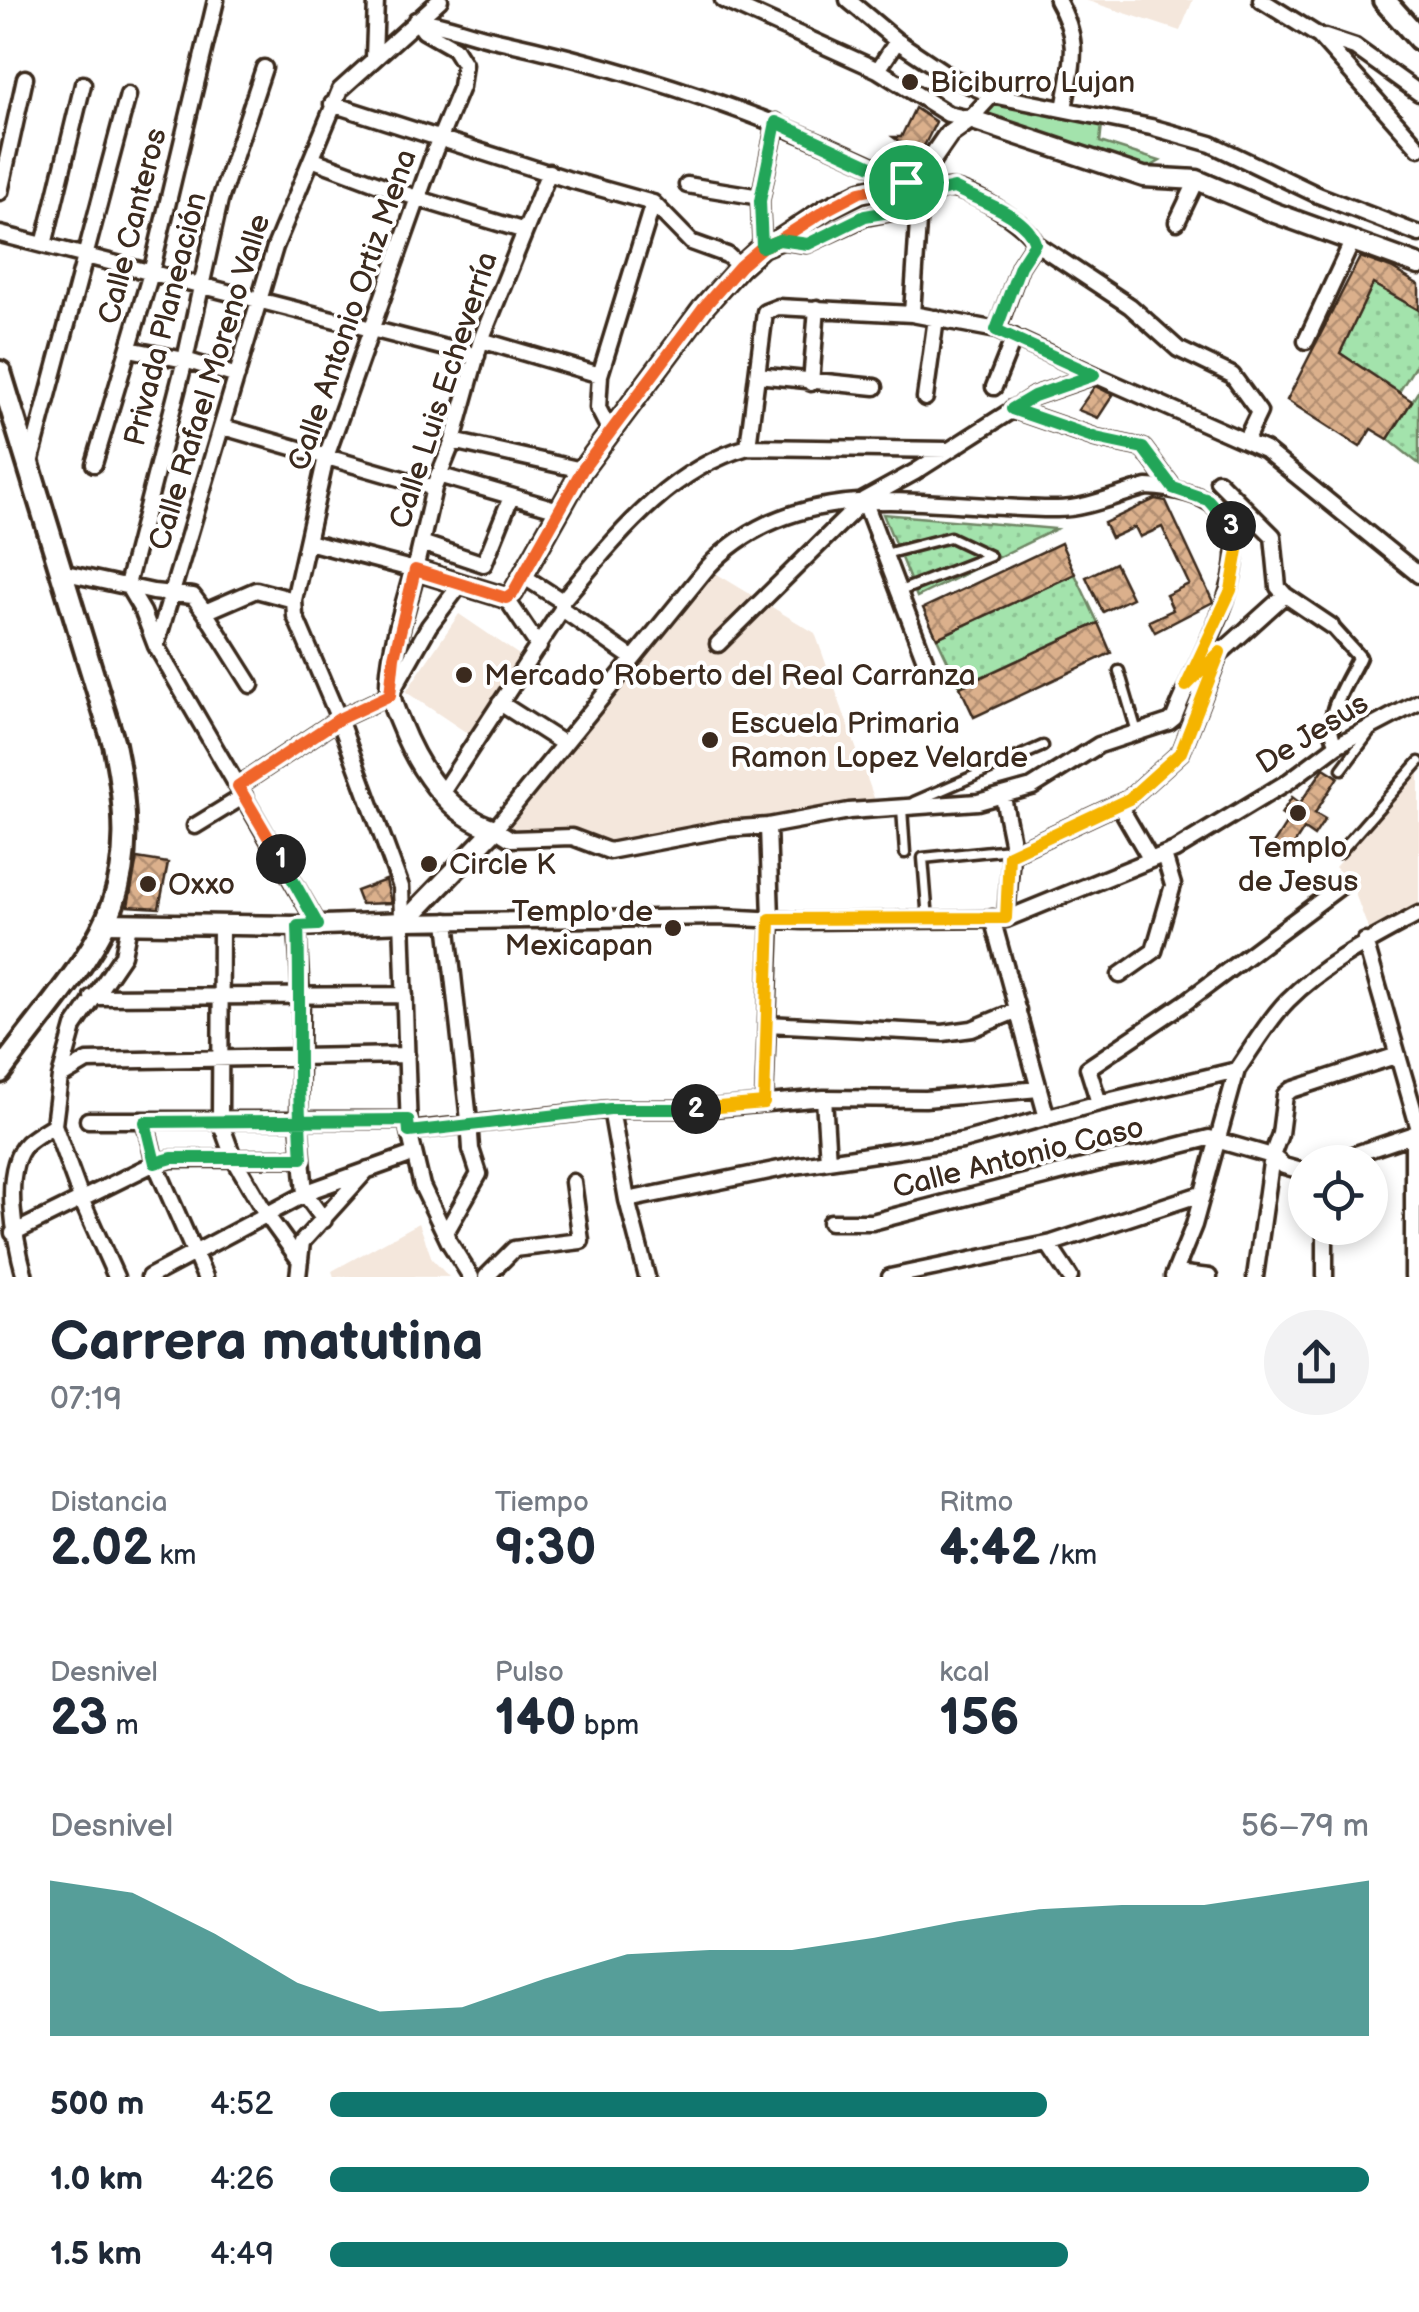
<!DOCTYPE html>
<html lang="es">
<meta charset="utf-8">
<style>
body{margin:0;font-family:"Balsamiq Sans",sans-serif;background:#f2f2f3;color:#1f2937;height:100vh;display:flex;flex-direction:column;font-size:38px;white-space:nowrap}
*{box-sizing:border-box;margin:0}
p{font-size:32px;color:#747a83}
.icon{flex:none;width:55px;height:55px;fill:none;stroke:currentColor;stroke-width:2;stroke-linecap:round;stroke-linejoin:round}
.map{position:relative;height:1277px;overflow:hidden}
.side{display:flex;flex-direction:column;background:#fff;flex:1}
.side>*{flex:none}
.fabs{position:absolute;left:1288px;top:1145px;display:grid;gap:20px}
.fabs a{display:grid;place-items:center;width:100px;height:100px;border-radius:50%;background:#fff;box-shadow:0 5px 15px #0003;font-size:50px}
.pin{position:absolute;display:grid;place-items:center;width:85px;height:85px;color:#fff;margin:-42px;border:5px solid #fff;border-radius:50%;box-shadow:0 2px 10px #0007}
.km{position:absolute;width:50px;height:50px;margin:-25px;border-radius:50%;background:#222;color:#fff;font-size:28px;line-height:50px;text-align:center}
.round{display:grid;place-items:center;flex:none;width:105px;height:105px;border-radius:52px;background:#f2f2f3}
.overview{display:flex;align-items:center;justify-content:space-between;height:170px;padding:0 50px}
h1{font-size:55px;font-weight:800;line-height:75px}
.metrics{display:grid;grid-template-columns:repeat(3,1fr);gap:15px;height:170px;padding:10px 50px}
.metrics div{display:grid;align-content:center}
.metrics b{font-size:50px;font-weight:800}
.metrics small{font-size:28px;font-weight:400}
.metrics p{font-size:28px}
.chart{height:280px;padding:20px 50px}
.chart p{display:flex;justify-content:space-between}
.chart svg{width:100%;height:180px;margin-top:10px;fill:#0f766e;opacity:.7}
ul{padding:0 50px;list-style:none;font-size:32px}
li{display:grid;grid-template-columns:160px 120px 1fr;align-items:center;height:75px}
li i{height:25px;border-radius:12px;background:#0f766e}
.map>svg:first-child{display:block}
</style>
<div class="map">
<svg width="1419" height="1277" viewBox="0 0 1419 1277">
<defs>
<pattern id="grass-dots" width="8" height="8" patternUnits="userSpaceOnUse" patternTransform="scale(2.5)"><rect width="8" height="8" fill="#a3e3ac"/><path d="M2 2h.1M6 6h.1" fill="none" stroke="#8dc394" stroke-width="1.8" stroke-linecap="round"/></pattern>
<pattern id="building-cross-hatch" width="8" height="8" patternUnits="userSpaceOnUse" patternTransform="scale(2.5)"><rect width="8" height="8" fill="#dbb08c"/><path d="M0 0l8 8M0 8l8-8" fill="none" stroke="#b38f72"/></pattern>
</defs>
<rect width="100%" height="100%" fill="#fff"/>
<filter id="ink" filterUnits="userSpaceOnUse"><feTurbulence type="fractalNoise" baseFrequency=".01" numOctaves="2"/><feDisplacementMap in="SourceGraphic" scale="20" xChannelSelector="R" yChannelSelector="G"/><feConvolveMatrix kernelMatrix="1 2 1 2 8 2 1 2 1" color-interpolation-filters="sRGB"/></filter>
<g filter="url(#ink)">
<path fill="#f4e7dc" d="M1085,0H1193L1180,31Z
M707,568L815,633L878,809L609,851L572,837L495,829Z
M459,614L522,657L470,735L406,692Z
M1419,773V906L1369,931L1353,888L1335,867Z
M419,1223L432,1259L449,1277H334L332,1271Z"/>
<path fill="url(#grass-dots)" stroke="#6f8665" stroke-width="2.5" d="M1373,284L1419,310V360L1399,392L1340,353Z
M1419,390V464L1388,439Z
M883,514L1056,529L917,597Z
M1075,574L1098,623L960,687L937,638Z"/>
<path fill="#a3e3ac" stroke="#6f8665" stroke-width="2.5" d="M992,100L1102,124L1100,142L1160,161L1143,171L979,113Z"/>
<path fill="url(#building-cross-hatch)" stroke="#3b2a1e" stroke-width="2.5" d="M915,108L936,122L919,156L893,137H901Z
M1360,257L1391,268L1419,285V310L1373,284L1340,353L1412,401L1388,439L1371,429L1360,447L1287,400Z
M1095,386L1113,395L1098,418L1078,410Z
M1155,499L1166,501L1213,602L1155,632L1149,621L1173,610L1166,595L1189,584L1162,527L1140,537L1135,527L1111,538L1104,523Z
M1061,543L1075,574L937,638L923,608Z
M1115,563L1132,598L1103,612L1086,577Z
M1098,623L1111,653L974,717L960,687Z
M1324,768L1338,777L1315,813L1325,819L1314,836L1304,829L1285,859L1270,849L1289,819L1281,814L1292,797L1300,803Z
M137,858L168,863L159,908L128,906Z
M386,880L391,903L361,904L356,891Z"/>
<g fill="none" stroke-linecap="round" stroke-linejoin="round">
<g stroke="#3b2a1e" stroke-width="15">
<path id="service" d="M885,554L950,537L990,556L900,591
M1119,671L1137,732
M1342,769L1369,733
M914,802L1043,746
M902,808L905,853
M1339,853L1419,762
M928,920L923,858L1010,849"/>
</g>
<g stroke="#3b2a1e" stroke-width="19">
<path id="pedestrian" d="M1331,626L1359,657C1347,683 1320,718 1337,745"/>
</g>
<g stroke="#3b2a1e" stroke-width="21">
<path id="minor" d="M723,0L878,70L948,114L970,119L992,95
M848,0L897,41L951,77L992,95L1151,127L1211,144L1318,195L1419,234
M1057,0C1082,43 1072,63 1064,109
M1261,0L1319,36L1419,148
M416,20L424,31L454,48L464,64L461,87L435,150L326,457L294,600L295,616L339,719L401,887L409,1131L422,1186L449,1242L471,1277
M416,20C445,23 469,34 497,40C638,71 776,117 906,182
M1325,37L1355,47L1419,93
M374,58L376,0
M264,68L220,200L185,360L127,585L143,612L156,646L318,925
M878,70L897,41
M332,104L567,179L653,203
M314,160L419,199L525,231
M687,185L760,197
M0,192L25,78
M653,203L691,242L727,255L740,267
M1177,222L1197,180
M0,234L477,356
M779,240L807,244L865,217L919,207
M44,245L83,84
M762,247L760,201L776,122
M912,314L919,207C928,199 935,190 947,189C966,186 1029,224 1035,243L1130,306L1178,349L1232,375L1259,412L1248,435L1249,443
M997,330L1020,266L1035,243
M481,340L600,375
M1306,341L1352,242
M129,349L185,360L237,376
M757,375L875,387
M811,383L817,308
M994,387L1014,337
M925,398L936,318
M1012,409L1096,438L1143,448L1173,488
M223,427L434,488
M610,431L598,408L600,375L653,203
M453,441L582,470
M748,447L765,312L778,307L912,314L997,330L1095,375
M94,464L151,273L216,0
M29,467L128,95
M438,475L559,510
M1218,481L1273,536L1278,587L1285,595L1331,626
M1147,487C1309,495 1204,636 1174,718L1169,722L1099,745L1032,787L978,802L849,811L768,826L725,829L609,851L572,837L511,839L495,829L707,568C800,468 937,510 1057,509C1086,509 1119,494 1147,487Z
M864,500L925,660
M308,542L415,570L434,488L453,441L481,340L549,172
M421,543L484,564L511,497
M61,572L153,592L193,596L205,612L256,590L294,600
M523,576L562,601V609L632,658
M506,598L539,647
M562,601C615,539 667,470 748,447L948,450
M205,612L251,685
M718,644L864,500L915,472L1034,396L1095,375L1265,450L1419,575
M156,646L275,247L340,90L440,0
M1215,658L1285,595
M500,703L564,744
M238,786L339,719L390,695L429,626L460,585
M441,794L562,609
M1003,797L1012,842L1006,919
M1119,805L1151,860
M195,826L244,796
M1009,855L1129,799L1181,752L1220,653
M992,918L1047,1118
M447,921L469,1120
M405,922L720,917L803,921L1006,919L1175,850L1289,781L1337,745L1419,702
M221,926L220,1121L233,1157L266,1214L300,1261
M297,926L301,996L299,1121L305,1194L324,1220
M1365,941L1419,1129
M1120,975L1154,951L1173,885L1164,855
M92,997L405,995
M767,1024L943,1033L972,1029L1018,1010
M60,1077L87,1061L407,1055
M824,1098L828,1161
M764,1103L771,919L768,826
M1099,1103L1088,1068L1186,1002L1342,885
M611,1109L627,1200L647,1277
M88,1120H408
M145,1122L155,1163L205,1277
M409,1131L611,1109H702L824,1098L925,1099L1039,1089
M1413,1134V1277
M1332,1162L1418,1133
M627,1200L794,1166L962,1141L1099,1103L1237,1070
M830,1222H872L1110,1160L1146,1154L1209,1138L1272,1156L1284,1166L1305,1172
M13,1233L155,1163L172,1159L302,1158
M445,1234L479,1174L471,1149
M1048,1244L1070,1277
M1176,1273L1209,1277
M25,1277C16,1244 0,1170 27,1143C35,1136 46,1130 54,1125
M116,1277L82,1201L54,1125L60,1077L74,1027L123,955L129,925
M149,1277L315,1189L413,1154
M298,1277L302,1242L368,1169
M486,1277L514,1249L581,1241L573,1182
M890,1277L1052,1243L1201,1194
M1173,1277L1194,1225L1237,1070C1253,1047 1269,1019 1288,1000C1326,962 1373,939 1419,914
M1255,1277L1272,1156L1280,1134L1285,1095L1291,1090L1398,1055
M1325,1277V1228"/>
</g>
<g stroke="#3b2a1e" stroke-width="25">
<path id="tertiary" d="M106,923L297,926L405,922L495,829C448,816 417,766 400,723C396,713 391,703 390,693C389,653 405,609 415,570L506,598L513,593L582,470L703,308L740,267L762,247L779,240L826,209L861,192L906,182L924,170L949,134L970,119L1144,177L1197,180L1275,213L1419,265"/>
</g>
<g stroke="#3b2a1e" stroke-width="28">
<path id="secondary" d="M1384,0L1419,39
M0,372L114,744C149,912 92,947 0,1072"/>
</g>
<use href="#service" stroke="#fff" stroke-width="8"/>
<use href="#pedestrian" stroke="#fff" stroke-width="11"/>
<use href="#minor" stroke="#fff" stroke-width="14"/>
<use href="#tertiary" stroke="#fff" stroke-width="18"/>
<use href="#secondary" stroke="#fff" stroke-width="20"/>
<g stroke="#3b2a1e" stroke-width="21" stroke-linecap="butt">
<path id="minor-bridge" d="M469,1120L471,1149"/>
</g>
<use href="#minor-bridge" stroke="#fff" stroke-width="14"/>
</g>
</g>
<g fill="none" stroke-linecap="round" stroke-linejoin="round" filter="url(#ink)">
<g stroke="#fff" stroke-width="20">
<path id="split-1" d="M281,859L238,786L339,719L390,695L394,657L415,570L506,598L513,593L582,470L703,308L740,266L762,247L779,240L826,210L860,192L906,182"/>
</g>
<g stroke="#fff" stroke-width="20">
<path id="split-2" d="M281,859L318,925L298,926C301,1003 296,1081 302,1158H172L155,1163L145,1122C233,1121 320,1121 408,1120L409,1132L610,1109H696"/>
</g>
<g stroke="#fff" stroke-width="20">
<path id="split-3" d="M696,1109L764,1103L770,919L1006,918L1009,855L1129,799L1181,752L1220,652L1186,686L1231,590L1238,550L1231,526"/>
</g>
<g stroke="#fff" stroke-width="20">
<path id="split-4" d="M906,182L776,122L760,201L762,247L779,240L808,244L865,216L919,207L936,192L954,188C979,201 1027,215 1035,243L1020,266L996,330L1094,375L1034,396L1012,409L1096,438L1143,448L1173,488L1208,500L1231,526"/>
</g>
<use href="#split-1" stroke="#f0652b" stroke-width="12"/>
<use href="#split-2" stroke="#22a559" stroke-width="12"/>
<use href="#split-3" stroke="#f5b400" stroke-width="12"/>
<use href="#split-4" stroke="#22a559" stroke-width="12"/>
</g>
<g fill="#3b2a1e" stroke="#fff" stroke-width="4">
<circle cx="910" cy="82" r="10"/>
<circle cx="464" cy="675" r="10"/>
<circle cx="710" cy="740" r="10"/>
<circle cx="1298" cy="813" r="10"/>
<circle cx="429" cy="864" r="10"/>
<circle cx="148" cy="884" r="10"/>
<circle cx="673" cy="928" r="10"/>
</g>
<g text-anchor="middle" stroke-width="8" stroke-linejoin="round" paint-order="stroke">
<g font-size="30" fill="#3b2a1e" stroke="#fff" text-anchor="start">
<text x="930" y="92">Biciburro Lujan</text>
<text x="484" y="685">Mercado Roberto del Real Carranza</text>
<text x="730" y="733">Escuela Primaria<tspan x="730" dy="34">Ramon Lopez Velarde</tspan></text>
<text x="1298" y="857" text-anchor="middle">Templo<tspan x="1298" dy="34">de Jesus</tspan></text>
<text x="449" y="874">Circle K</text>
<text x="168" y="894">Oxxo</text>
<text x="653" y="921" text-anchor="end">Templo de<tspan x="653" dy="34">Mexicapan</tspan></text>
</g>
<g font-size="30" fill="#3b2a1e" stroke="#fff">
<text transform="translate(132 226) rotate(-76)" y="10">Calle Canteros</text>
<text transform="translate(352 310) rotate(-71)" y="10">Calle Antonio Ortiz Mena</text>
<text transform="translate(165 319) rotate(-76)" y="10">Privada Planeación</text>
<text transform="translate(209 382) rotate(-73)" y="10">Calle Rafael Moreno Valle</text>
<text transform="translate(443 390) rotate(-72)" y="10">Calle Luis Echeverría</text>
<text transform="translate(1312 733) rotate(-32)" y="10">De Jesus</text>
<text transform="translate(1018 1157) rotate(-14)" y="10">Calle Antonio Caso</text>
</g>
</g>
</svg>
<div class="fabs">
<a><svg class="icon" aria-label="locate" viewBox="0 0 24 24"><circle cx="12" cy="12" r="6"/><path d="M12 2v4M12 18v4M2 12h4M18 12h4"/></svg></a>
</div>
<div class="pin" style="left:906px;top:182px;background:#1e9e55"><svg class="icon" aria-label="arrive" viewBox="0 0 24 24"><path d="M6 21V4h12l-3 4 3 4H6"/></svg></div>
<b class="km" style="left:281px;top:859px">1</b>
<b class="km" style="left:696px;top:1109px">2</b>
<b class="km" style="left:1231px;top:526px">3</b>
</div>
<section class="side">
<div class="overview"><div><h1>Carrera matutina</h1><p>07:19</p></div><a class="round"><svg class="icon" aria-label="share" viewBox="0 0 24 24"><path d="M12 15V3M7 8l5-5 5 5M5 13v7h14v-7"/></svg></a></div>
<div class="metrics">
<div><p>Distancia</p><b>2.02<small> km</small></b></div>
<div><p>Tiempo</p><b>9:30</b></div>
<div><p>Ritmo</p><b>4:42<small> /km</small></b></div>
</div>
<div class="metrics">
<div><p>Desnivel</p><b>23<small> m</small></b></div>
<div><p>Pulso</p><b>140<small> bpm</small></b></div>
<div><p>kcal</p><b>156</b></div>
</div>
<div class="chart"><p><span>Desnivel</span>56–79 m</p>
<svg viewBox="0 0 160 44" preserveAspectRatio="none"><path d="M0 44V6L10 9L20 19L30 31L40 38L50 37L60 30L70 24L80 23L90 23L100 20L110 16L120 13L130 12L140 12L150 9L160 6V44z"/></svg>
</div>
<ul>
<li><b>500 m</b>4:52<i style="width:69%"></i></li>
<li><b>1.0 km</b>4:26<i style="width:100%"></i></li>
<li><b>1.5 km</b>4:49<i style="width:71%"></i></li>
</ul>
</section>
